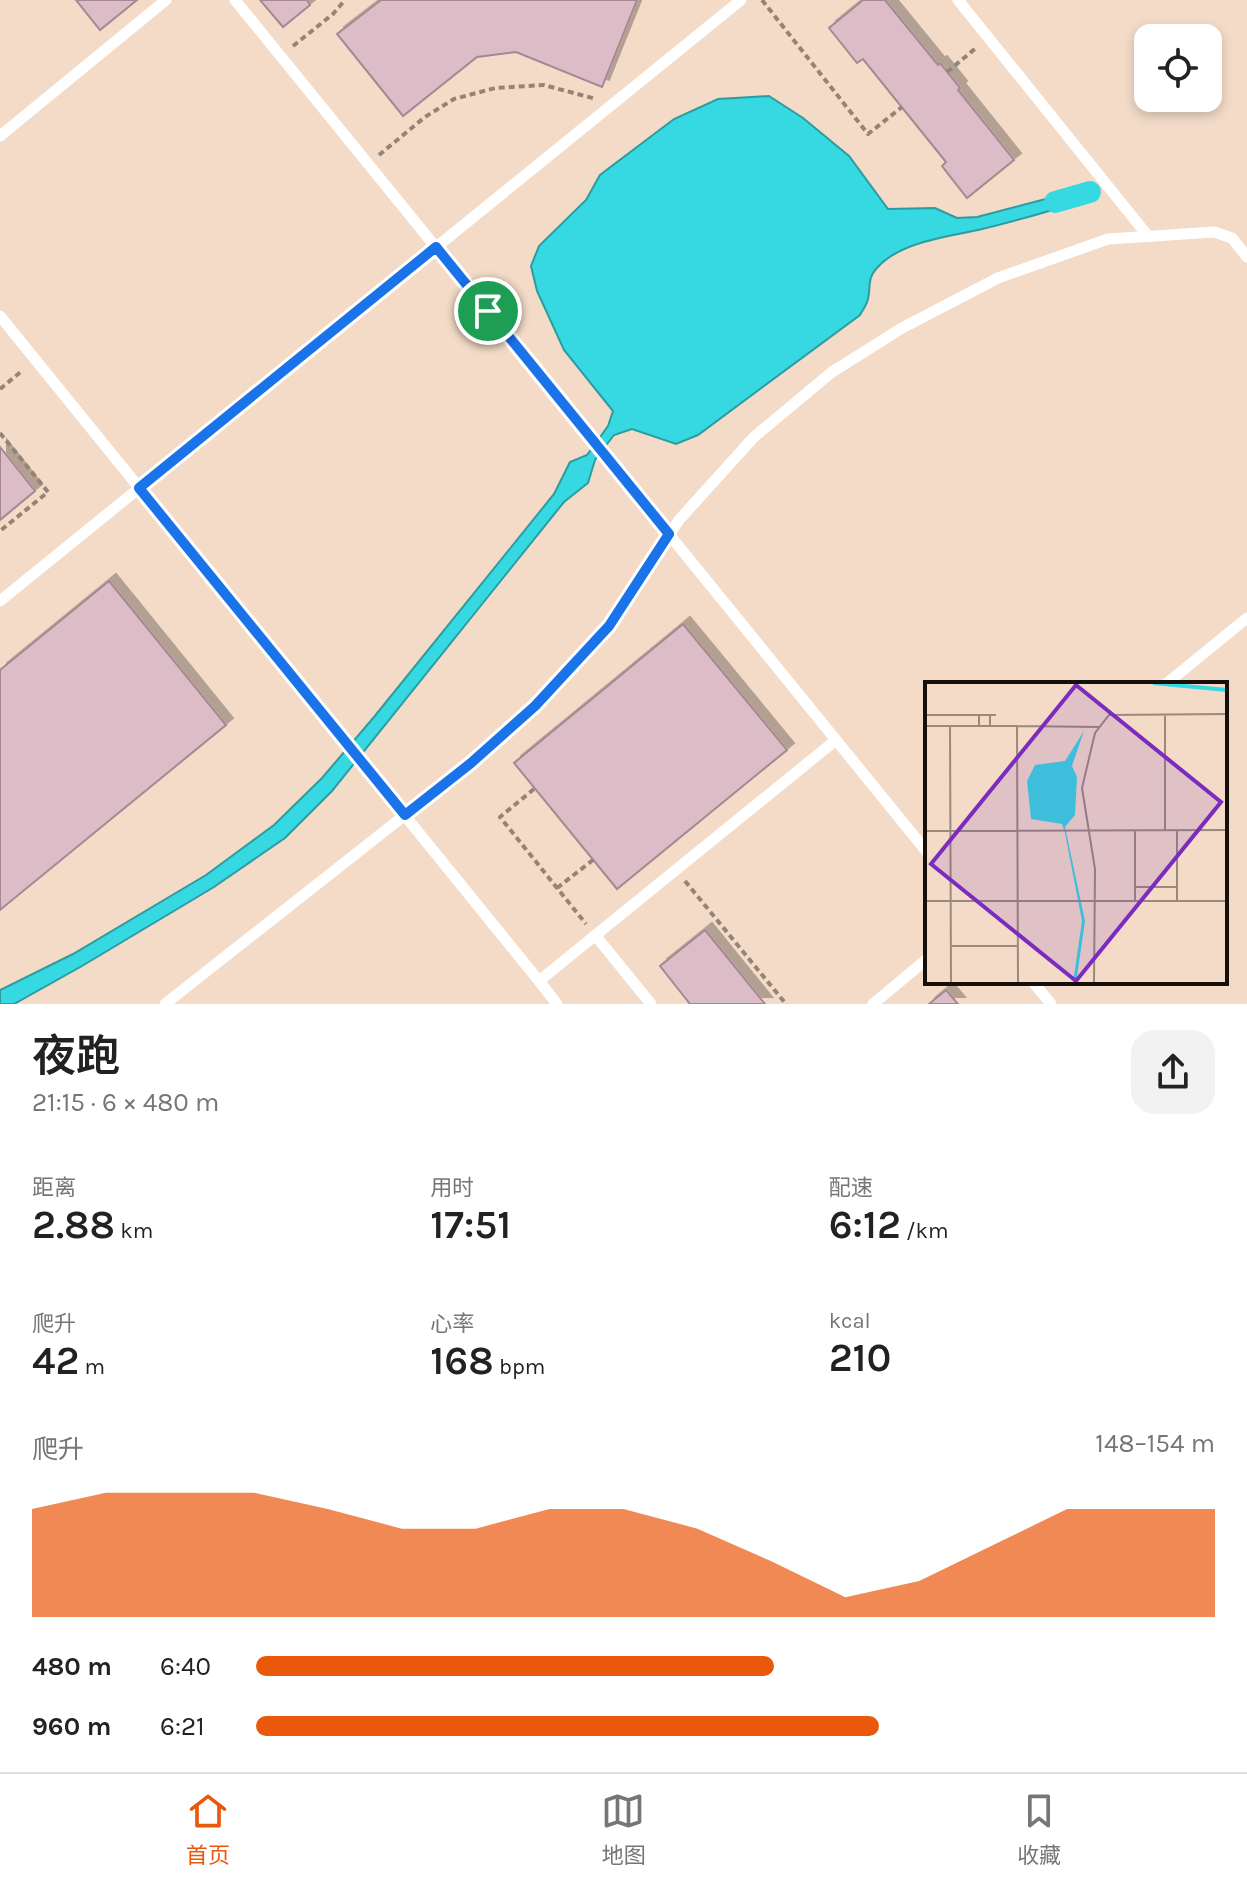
<!DOCTYPE html>
<html lang="zh">
<meta charset="utf-8">
<style>
body{margin:0;font-family:Karla,"Noto Sans SC",sans-serif;background:#f2f2f2;color:#222;height:100vh;display:flex;flex-direction:column;font-size:30px;white-space:nowrap}
*{box-sizing:border-box;margin:0}
p{font-size:26px;color:#767676}
.icon{flex:none;width:44px;height:44px;fill:none;stroke:currentColor;stroke-width:2;stroke-linecap:round;stroke-linejoin:round}
.map{position:relative;height:1004px;overflow:hidden}
.panel{display:flex;flex-direction:column;background:#fff;flex:1}
.panel>*{flex:none}
.buttons{position:absolute;left:1134px;top:24px;display:grid;gap:16px}
.buttons a{display:grid;place-items:center;width:88px;height:88px;border-radius:16px;background:#fff;box-shadow:0 4px 12px #0003;font-size:40px}
.pin{position:absolute;display:grid;place-items:center;width:68px;height:68px;color:#fff;margin:-34px;border:4px solid #fff;border-radius:50%;box-shadow:0 2px 8px #0007}
.round{display:grid;place-items:center;flex:none;width:84px;height:84px;border-radius:24px;background:#f2f2f2}
.overview{display:flex;align-items:center;justify-content:space-between;height:136px;padding:0 32px}
h1{font-size:44px;font-weight:600;line-height:60px}
.metrics{display:grid;grid-template-columns:repeat(3,1fr);gap:12px;height:136px;padding:8px 32px}
.metrics div{display:grid;align-content:center}
.metrics b{font-size:40px;font-weight:600}
.metrics small{font-size:22px;font-weight:400}
.metrics p{font-size:22px}
.chart{height:224px;padding:16px 32px}
.chart p{display:flex;justify-content:space-between}
.chart svg{width:100%;height:144px;margin-top:8px;fill:#ea580c;opacity:.7}
ul{padding:0 32px;list-style:none;font-size:26px}
li{display:grid;grid-template-columns:128px 96px 1fr;align-items:center;height:60px}
li i{height:20px;border-radius:10px;background:#ea580c}
.tab-bar{display:flex;justify-content:space-around;align-items:center;height:112px;border-top:2px solid #e0e0e0;background:#fff;font-size:22px;color:#767676}
.tab-bar a{display:grid;justify-items:center;gap:4px}
.tab-bar .current{color:#ea580c}
.map>svg:first-child{display:block}
</style>
<div class="map">
<svg width="1247" height="1004" viewBox="0 0 1247 1004">
<defs>
<filter id="shadow"><feDropShadow dx="7" dy="-7" stdDeviation="0" flood-color="#0004"/></filter>
</defs>
<rect width="100%" height="100%" fill="#f3dbc8"/>
<path fill="#36d8e1" stroke="#2d9ca0" stroke-width="2" d="M769,96L803,118L849,156L888,209L935,208L957,218L977,217L1080,190L1086,201C1050,210 1014,222 978,230C946,237 899,242 876,269C867,279 871,287 868,299C867,304 863,310 860,315L698,435L676,444L632,429L614,435L595,460L588,483L564,502L332,791L285,838L214,887L82,966L14,1004H0V990L73,954L206,875L274,825L322,778L374,717L554,494L570,462L587,455L608,426L613,411L564,350L537,291L531,266L539,246L586,200L600,175L674,119L718,99Z"/>
<g fill="none" stroke-linecap="round" stroke-linejoin="round">
<path stroke="#36d8e1" stroke-width="22" d="M1055,202L1090,192"/>
</g>
<path fill="#dcbdc7" stroke="#a58891" stroke-width="2" filter="url(#shadow)" d="M76,0H137L100,30Z
M260,0H307L310,5L283,27Z
M381,0H637L602,87L516,52L477,57L403,116L337,34Z
M863,0H885L938,65L940,63L960,88L958,90L1014,160L967,198L942,166L946,162L863,59L857,63L829,28Z
M0,447L35,491L0,520Z
M109,581L226,725L0,910V670Z
M683,624L787,750L617,889L514,763Z
M705,930L765,1004H690L660,966Z
M946,990L958,1004H929Z"/>
<g fill="none" stroke-linecap="round" stroke-linejoin="round">
<path stroke="#958476" stroke-width="4" stroke-dasharray="6 4" stroke-linecap="butt" d="M762,0L868,134L902,107
M293,46L333,14L345,0
M947,72L976,48
M379,155L425,117L454,99L495,88L544,85L596,99
M0,389L23,370
M0,433L48,492L0,531
M534,789L500,817L586,924
M685,881L786,1004
M557,888L593,860"/>
<path stroke="#fff" stroke-width="11" d="M235,0L927,852
M958,0L1148,236
M0,136L166,0
M0,316L539,981
M0,601L741,0
M1166,684L1247,618
M595,935L651,1004
M1033,982L1051,1004
M165,1004L471,763L535,706L609,626L679,520L754,437L832,372L902,328L998,278L1108,239L1214,232L1232,238L1247,257
M557,1004L539,981L836,740
M873,1004L927,959"/>
</g>
<g fill="none" stroke-linecap="round" stroke-linejoin="round">
<g stroke="#fff" stroke-width="16">
<path id="route" d="M436,247L669,534L609,626L535,706L471,763L405,815L139,488Z"/>
</g>
<use href="#route" stroke="#1a73e8" stroke-width="10"/>
</g>
<g transform="translate(925 682)">
<rect width="302" height="302" fill="#f3dbc8"/>
<path d="M159,49L147,84L152,95L150,133L140,145L160,239L151,301H148L157,239L140,151L137,142L106,137L102,99L110,83L140,79Z" fill="#36d8e1"/>
<path fill="none" stroke="#36d8e1" stroke-width="4" d="M228,1L302,8"/>
<path fill="none" stroke="#9b897c" stroke-width="2" d="M0,33H71M54,33V44H65V33M240,33V148M0,44H54M25,44L26,301M65,44H92L93,301M92,44L174,45M210,148V219H302M252,148V219M0,149L302,148M210,205H252M0,219H210M26,264H93M169,301L170,187L157,106L170,51L184,33L302,32"/>
<path fill="#7b2cbf" fill-opacity="0.15" stroke="#7b2cbf" stroke-width="4" d="M151,3L296,120L151,299L6,182Z"/>
<rect width="302" height="302" fill="none" stroke="#170f09" stroke-width="4"/>
</g>
</svg>
<div class="buttons">
<a><svg class="icon" aria-label="locate" viewBox="0 0 24 24"><circle cx="12" cy="12" r="6"/><path d="M12 2v4M12 18v4M2 12h4M18 12h4"/></svg></a>
</div>
<div class="pin" style="left:488px;top:311px;background:#1e9e55"><svg class="icon" aria-label="arrive" viewBox="0 0 24 24"><path d="M6 21V4h12l-3 4 3 4H6"/></svg></div>
</div>
<section class="panel">
<div class="overview"><div><h1>夜跑</h1><p>21:15 · 6 × 480 m</p></div><a class="round"><svg class="icon" aria-label="share" viewBox="0 0 24 24"><path d="M12 15V3M7 8l5-5 5 5M5 13v7h14v-7"/></svg></a></div>
<div class="metrics">
<div><p>距离</p><b>2.88<small> km</small></b></div>
<div><p>用时</p><b>17:51</b></div>
<div><p>配速</p><b>6:12<small> /km</small></b></div>
</div>
<div class="metrics">
<div><p>爬升</p><b>42<small> m</small></b></div>
<div><p>心率</p><b>168<small> bpm</small></b></div>
<div><p>kcal</p><b>210</b></div>
</div>
<div class="chart"><p><span>爬升</span>148–154 m</p>
<svg viewBox="0 0 160 44" preserveAspectRatio="none"><path d="M0 44V11L10 6L20 6L30 6L40 11L50 17L60 17L70 11L80 11L90 17L100 27L110 38L120 33L130 22L140 11L150 11L160 11V44z"/></svg>
</div>
<ul>
<li><b>480 m</b>6:40<i style="width:54%"></i></li>
<li><b>960 m</b>6:21<i style="width:65%"></i></li>
</ul>
</section>
<nav class="tab-bar">
<a class="current"><svg class="icon" aria-label="home" viewBox="0 0 24 24"><path d="M3 11l9-7 9 7M6 9v11h12V9"/></svg>首页</a>
<a><svg class="icon" aria-label="map" viewBox="0 0 24 24"><path d="M3 6l6-2 6 2 6-2v14l-6 2-6-2-6 2zM9 4v14M15 6v14"/></svg>地图</a>
<a><svg class="icon" aria-label="saved" viewBox="0 0 24 24"><path d="M7 4h10v16l-5-4-5 4z"/></svg>收藏</a>
</nav>
